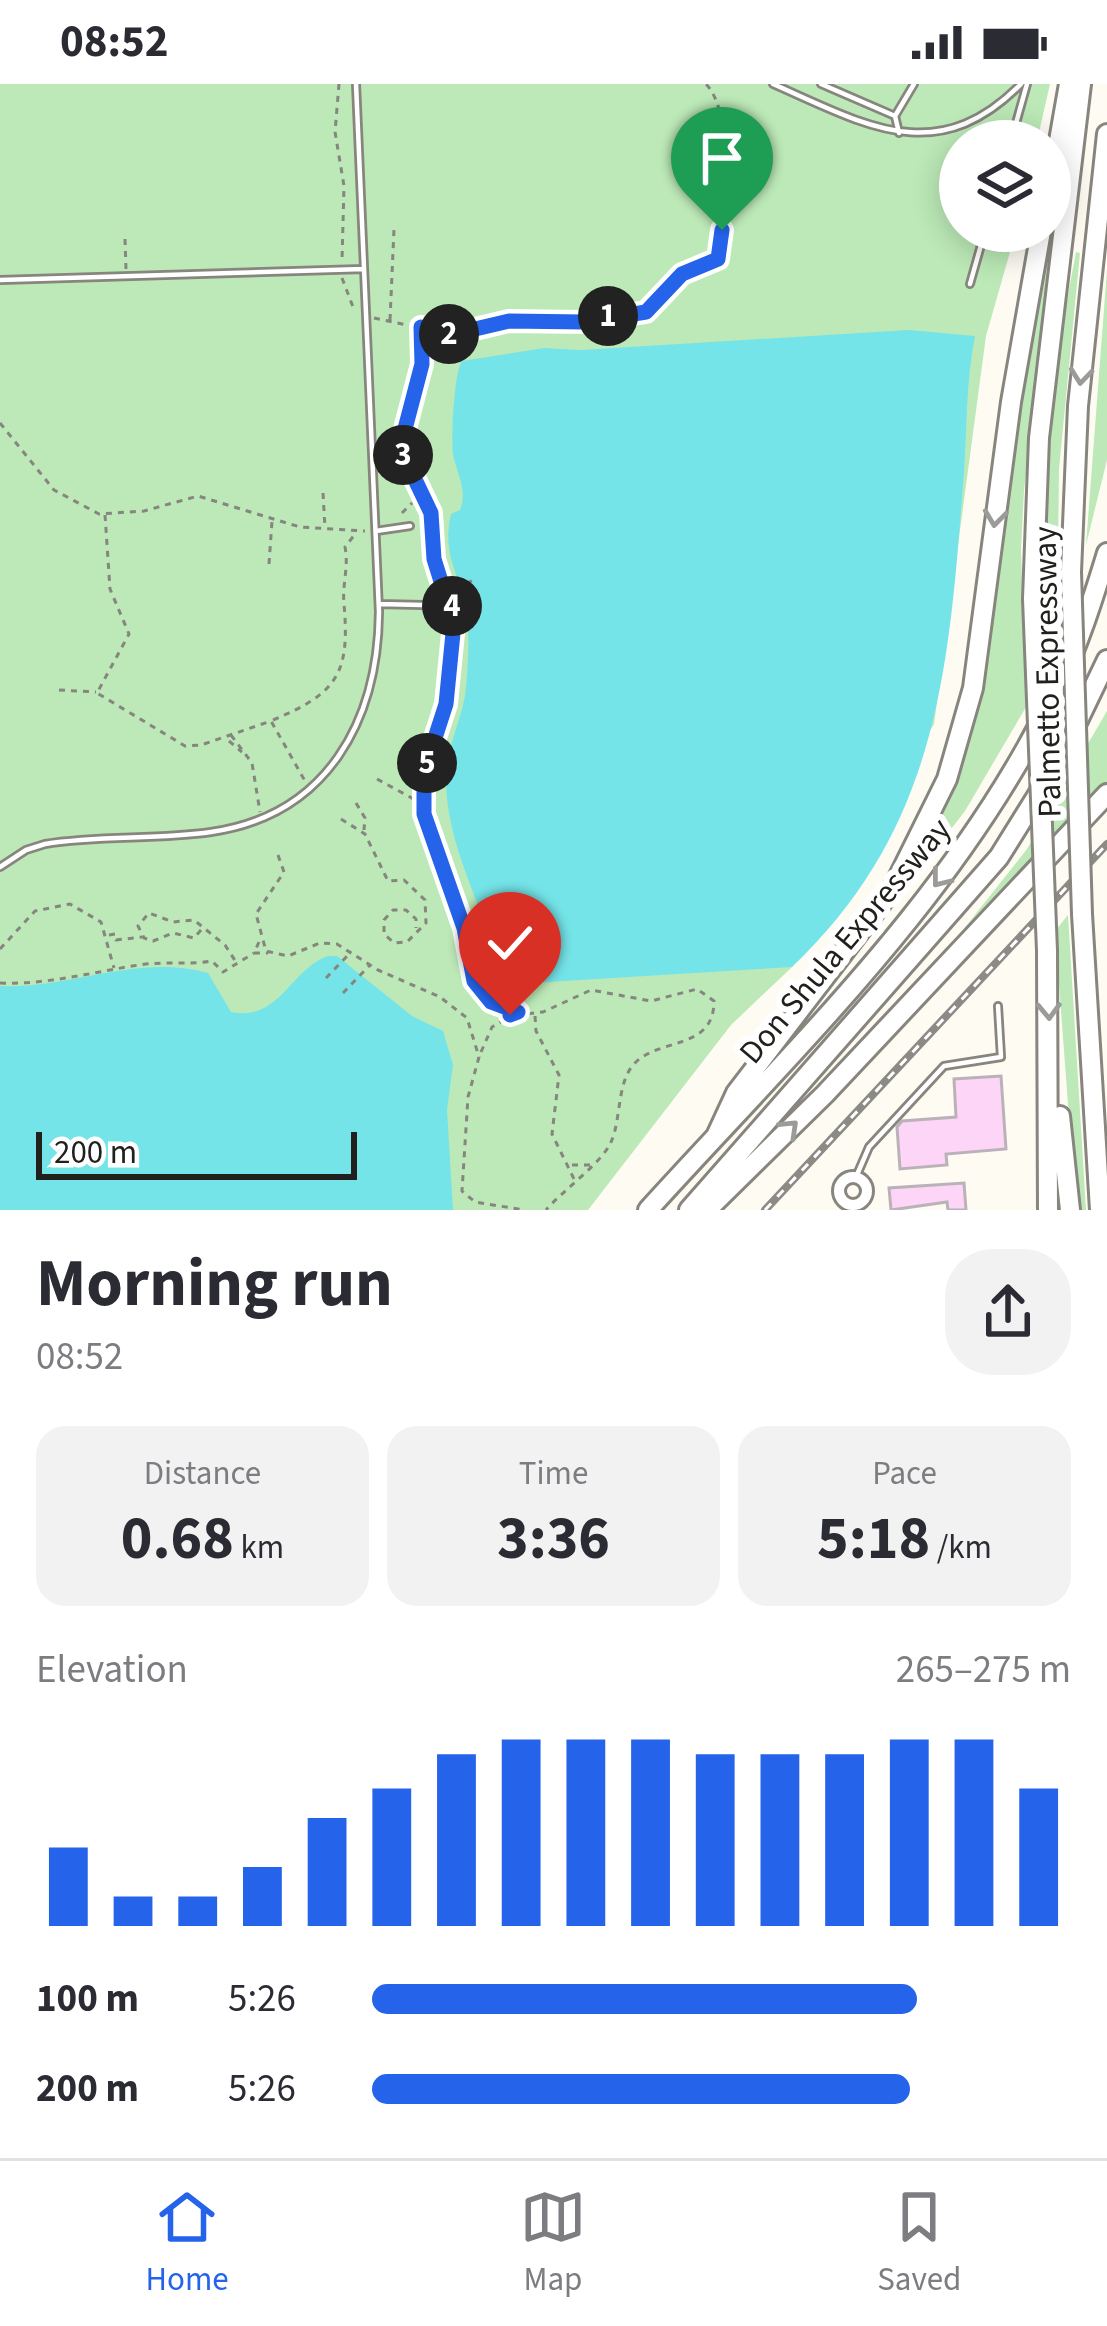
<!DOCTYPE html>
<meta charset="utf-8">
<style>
body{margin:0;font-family:"Source Sans 3",sans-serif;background:#f2f2f3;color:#2b2b33;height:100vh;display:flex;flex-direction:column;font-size:45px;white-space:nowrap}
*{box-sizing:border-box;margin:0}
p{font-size:39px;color:#7c7c81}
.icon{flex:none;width:66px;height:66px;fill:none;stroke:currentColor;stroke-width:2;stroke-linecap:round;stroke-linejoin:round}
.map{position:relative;height:1126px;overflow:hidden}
.details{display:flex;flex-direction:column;background:#fff;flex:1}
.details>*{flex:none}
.fabs{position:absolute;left:939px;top:36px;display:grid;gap:24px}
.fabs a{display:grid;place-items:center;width:132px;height:132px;border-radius:50%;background:#fff;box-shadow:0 6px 30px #0003;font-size:60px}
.scale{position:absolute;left:36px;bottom:30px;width:321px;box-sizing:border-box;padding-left:12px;border:6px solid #21201d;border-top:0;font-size:33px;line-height:42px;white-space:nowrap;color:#21201d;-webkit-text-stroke:9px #fff;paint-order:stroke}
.pin{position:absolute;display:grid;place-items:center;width:102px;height:102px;color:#fff;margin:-123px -51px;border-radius:50% 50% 50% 0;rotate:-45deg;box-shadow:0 0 12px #0007}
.pin .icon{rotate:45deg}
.km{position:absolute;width:60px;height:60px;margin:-30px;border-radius:50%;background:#222;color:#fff;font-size:33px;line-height:60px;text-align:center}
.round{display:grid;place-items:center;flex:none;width:126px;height:126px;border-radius:48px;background:#f2f2f3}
.overview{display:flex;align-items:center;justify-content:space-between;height:204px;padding:0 36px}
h1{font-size:66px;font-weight:700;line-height:90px}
.stats{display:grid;grid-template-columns:repeat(3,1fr);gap:18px;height:204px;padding:12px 36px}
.stats div{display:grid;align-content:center;border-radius:30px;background:#f2f2f3;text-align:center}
.stats b{font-size:60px;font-weight:700}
.stats small{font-size:33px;font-weight:400}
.stats p{font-size:33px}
.chart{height:336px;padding:24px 36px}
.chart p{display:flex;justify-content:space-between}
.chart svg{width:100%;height:216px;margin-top:12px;stroke:#2563eb;stroke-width:6}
ul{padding:0 36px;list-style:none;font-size:39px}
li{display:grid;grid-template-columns:192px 144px 1fr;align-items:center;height:90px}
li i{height:30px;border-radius:15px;background:#2563eb}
.status{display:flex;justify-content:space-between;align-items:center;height:84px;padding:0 60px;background:#fff;direction:ltr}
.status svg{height:33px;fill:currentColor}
.tabs{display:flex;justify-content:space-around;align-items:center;height:168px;border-top:3px solid #e1e1e2;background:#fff;font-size:33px;color:#7c7c81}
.tabs a{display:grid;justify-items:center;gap:6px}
.tabs .on{color:#2563eb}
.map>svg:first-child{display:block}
</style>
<div class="status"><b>08:52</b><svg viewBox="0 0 49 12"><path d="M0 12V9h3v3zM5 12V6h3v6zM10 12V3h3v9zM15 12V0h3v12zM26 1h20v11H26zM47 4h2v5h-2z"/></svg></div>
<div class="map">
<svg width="1107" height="1126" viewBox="0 0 1107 1126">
<rect width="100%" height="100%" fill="#fdfbf2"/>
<path fill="#bce9b7" d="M0,0H1050L1037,57H960V147H1016L986,252L934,640L792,883L731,941L588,1126H0Z
M1048,164L1051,166L1024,407L1021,465L1026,623L965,727L893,820L951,702Z
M1076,168L1080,169L1059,385L1057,550L1045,579C1042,441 1049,304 1076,168Z
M1107,186V376L1086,461Z
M1107,627V701L925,894L1027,765Z
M1068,831L1086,1126H1076L1055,847Z"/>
<path fill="#74e4e8" d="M909,246L975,252C966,296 967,343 964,388C949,581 941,741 792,883L515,900C492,886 495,868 487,845C469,795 446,748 446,694C446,666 460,639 465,612C468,589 469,561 468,538C466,496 440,478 451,430L460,426C468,406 457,391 453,370C451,354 454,288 462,277L544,264L581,266Z
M328,872H337L412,932L443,947L453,981L447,1026L453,1126H0V902C69,905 140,869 208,889L231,928C280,938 290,885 328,872Z"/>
<path fill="#fcd5f7" stroke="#bab2b8" stroke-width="3" d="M1001,992L1006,1065L946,1070L947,1081L900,1085L897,1043L902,1037L956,1033L954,995Z
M964,1099L966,1126H948L947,1118L891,1126L889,1104Z"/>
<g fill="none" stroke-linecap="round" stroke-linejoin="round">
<g stroke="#87857d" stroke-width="10">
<path id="lane" d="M773,0C866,41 937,85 1021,0
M821,0L895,32L899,49
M895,32L914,0
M1011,57L1027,0
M0,196L364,185
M970,200L985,147
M376,447L410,442
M379,520L422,521
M0,783L26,766L45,760C100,751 156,756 211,748C328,731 378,636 379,528L356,0
M856,1093L869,1063L944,982L1001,973L998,922"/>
</g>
<g stroke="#87857d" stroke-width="16">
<path id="street" d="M839 1107a14 14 0 1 1 28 0a14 14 0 1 1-28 0Z"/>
</g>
<g stroke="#87857d" stroke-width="24">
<path id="highway" d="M1050,108L1069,0
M1071,488L1078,322L1107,50
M1033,515L1039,354L1081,0
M1082,830L1100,1126
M1047,867L1048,1126
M1060,1032L1070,1126
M717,1050L736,1009L893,804L947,695L973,604L1011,318L1041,147
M648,1126C796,963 962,806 1057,605C1078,562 1093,515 1107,469
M689,1126L999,773L1057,680L1107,576
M707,1126L825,1010L1107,710"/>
</g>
<path stroke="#86857f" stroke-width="3" stroke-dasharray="6 6" stroke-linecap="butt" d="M339,0L335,48L344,102L342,177
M125,155L126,185
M342,194L353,223
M374,234L454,251L503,238L589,237L646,228L682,191L721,170C725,130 735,30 706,0
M390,236L394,145
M421,243V285L401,364L431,429L434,475L454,539L447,612L426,683L422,719L432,764L463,844L474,897L491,918L526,930L543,928L591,906L651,917L697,905L714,917C714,965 663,954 637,977C616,995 622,1034 611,1058C602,1079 563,1106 546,1126
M0,339L54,406L99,430L144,427L198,412L300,443L365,447
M409,380L414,369
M419,404L414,418L425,420
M323,409L325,444
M402,429L412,419
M105,431L110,505L129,550L97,609L185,662L201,661L271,637L305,697
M269,480L272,437
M446,505L472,497
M59,606L96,608
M273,636C338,609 350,589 344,520C342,501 349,482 345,463L356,449
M231,651L252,679L260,728
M229,657L242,668
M377,695L421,719
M356,719L365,734L364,746
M341,735L365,750L388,797L404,796L425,816L426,839L407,858L394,859L384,850V836L393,826H406L416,835V844
M278,771L284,788L256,830L266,867L288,872L320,859L337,860L378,886L440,913L467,934L479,973L468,1013L462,1107L475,1118L524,1126
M201,846L194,854L173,849L153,857L144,854L138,842L149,829L173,838L194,836L225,861L236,878
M109,851L115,850L116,856L142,853
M259,858L254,869H268
M0,865L35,827L70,820L101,838L114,884
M326,894L350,869
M0,899C47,901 93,888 139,881C165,877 190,881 212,877L223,888L254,869
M343,909L369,882
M535,932L536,947L559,991L552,1050L574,1095
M481,968L492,943L516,929
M572,1081H593"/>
<use href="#lane" stroke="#fff" stroke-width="4.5"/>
<use href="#street" stroke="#fff" stroke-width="10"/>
<use href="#highway" stroke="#fff" stroke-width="18"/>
<g stroke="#8b8a84" stroke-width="8">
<path id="rail" d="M765,1126L1107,760"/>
</g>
<use href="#rail" stroke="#fff" stroke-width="3" stroke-dasharray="9" stroke-linecap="butt"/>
<g stroke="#87857d" stroke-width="24" stroke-linecap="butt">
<path id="highway-bridge" d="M1071,488L1082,830
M1033,515L1047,867"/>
</g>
<use href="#highway-bridge" stroke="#fff" stroke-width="18"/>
</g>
<defs><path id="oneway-chevron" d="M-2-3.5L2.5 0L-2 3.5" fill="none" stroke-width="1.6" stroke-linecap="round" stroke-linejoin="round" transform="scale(3)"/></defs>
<g stroke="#9b9b99">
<use href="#oneway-chevron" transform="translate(1081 292) rotate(96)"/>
<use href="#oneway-chevron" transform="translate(995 434) rotate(97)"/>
<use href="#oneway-chevron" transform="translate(940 795) rotate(128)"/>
<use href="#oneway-chevron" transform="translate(1049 927) rotate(88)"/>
<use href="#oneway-chevron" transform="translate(790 1044) rotate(-44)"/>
</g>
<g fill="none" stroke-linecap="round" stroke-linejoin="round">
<g stroke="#fff" stroke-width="24">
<path id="route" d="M510,931L518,928L491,918L474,897L464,844L424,730V688L446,620L454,539L434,475L431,429L400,364L422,280L421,243L454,250L509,237L584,238L646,228L682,190L718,175L722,146"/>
</g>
<use href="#route" stroke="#2563eb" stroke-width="15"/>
</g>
<g text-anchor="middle" stroke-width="12" stroke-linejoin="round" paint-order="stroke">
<g font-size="33" fill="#21201d" stroke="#fff">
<text transform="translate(1046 588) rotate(-91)" y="12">Palmetto Expressway</text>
<text transform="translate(844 856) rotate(-50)" y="12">Don Shula Expressway</text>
</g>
</g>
</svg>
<div class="fabs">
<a><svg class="icon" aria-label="layers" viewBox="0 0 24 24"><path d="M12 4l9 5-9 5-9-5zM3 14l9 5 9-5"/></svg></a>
</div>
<div class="scale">200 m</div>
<div class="pin" style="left:722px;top:146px;background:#1e9e55"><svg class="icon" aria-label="arrive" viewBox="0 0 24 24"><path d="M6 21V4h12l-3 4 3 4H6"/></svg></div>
<div class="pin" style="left:510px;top:931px;background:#d93025"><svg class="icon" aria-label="check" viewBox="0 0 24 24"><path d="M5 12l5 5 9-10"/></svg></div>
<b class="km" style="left:608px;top:232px">1</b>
<b class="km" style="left:449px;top:250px">2</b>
<b class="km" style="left:403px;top:371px">3</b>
<b class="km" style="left:452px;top:522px">4</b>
<b class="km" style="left:427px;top:679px">5</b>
</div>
<section class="details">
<div class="overview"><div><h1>Morning run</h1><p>08:52</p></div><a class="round"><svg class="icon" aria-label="share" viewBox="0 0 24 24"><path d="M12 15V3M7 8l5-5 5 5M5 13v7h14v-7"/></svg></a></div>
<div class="stats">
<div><p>Distance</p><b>0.68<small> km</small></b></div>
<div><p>Time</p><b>3:36</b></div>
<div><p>Pace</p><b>5:18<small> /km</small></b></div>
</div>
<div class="chart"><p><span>Elevation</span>265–275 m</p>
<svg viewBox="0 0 160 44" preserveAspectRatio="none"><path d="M5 44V28M15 44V38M25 44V38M35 44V32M45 44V22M55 44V16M65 44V9M75 44V6M85 44V6M95 44V6M105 44V9M115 44V9M125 44V9M135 44V6M145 44V6M155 44V16"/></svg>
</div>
<ul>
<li><b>100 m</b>5:26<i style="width:78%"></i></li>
<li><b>200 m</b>5:26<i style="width:77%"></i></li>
</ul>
</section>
<nav class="tabs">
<a class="on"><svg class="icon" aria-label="home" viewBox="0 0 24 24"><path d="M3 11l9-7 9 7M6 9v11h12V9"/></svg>Home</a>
<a><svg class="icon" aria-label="map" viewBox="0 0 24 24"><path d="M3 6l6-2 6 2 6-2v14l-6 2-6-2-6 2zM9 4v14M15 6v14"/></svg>Map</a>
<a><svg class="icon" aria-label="saved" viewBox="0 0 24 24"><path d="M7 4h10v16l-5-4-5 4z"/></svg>Saved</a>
</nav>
